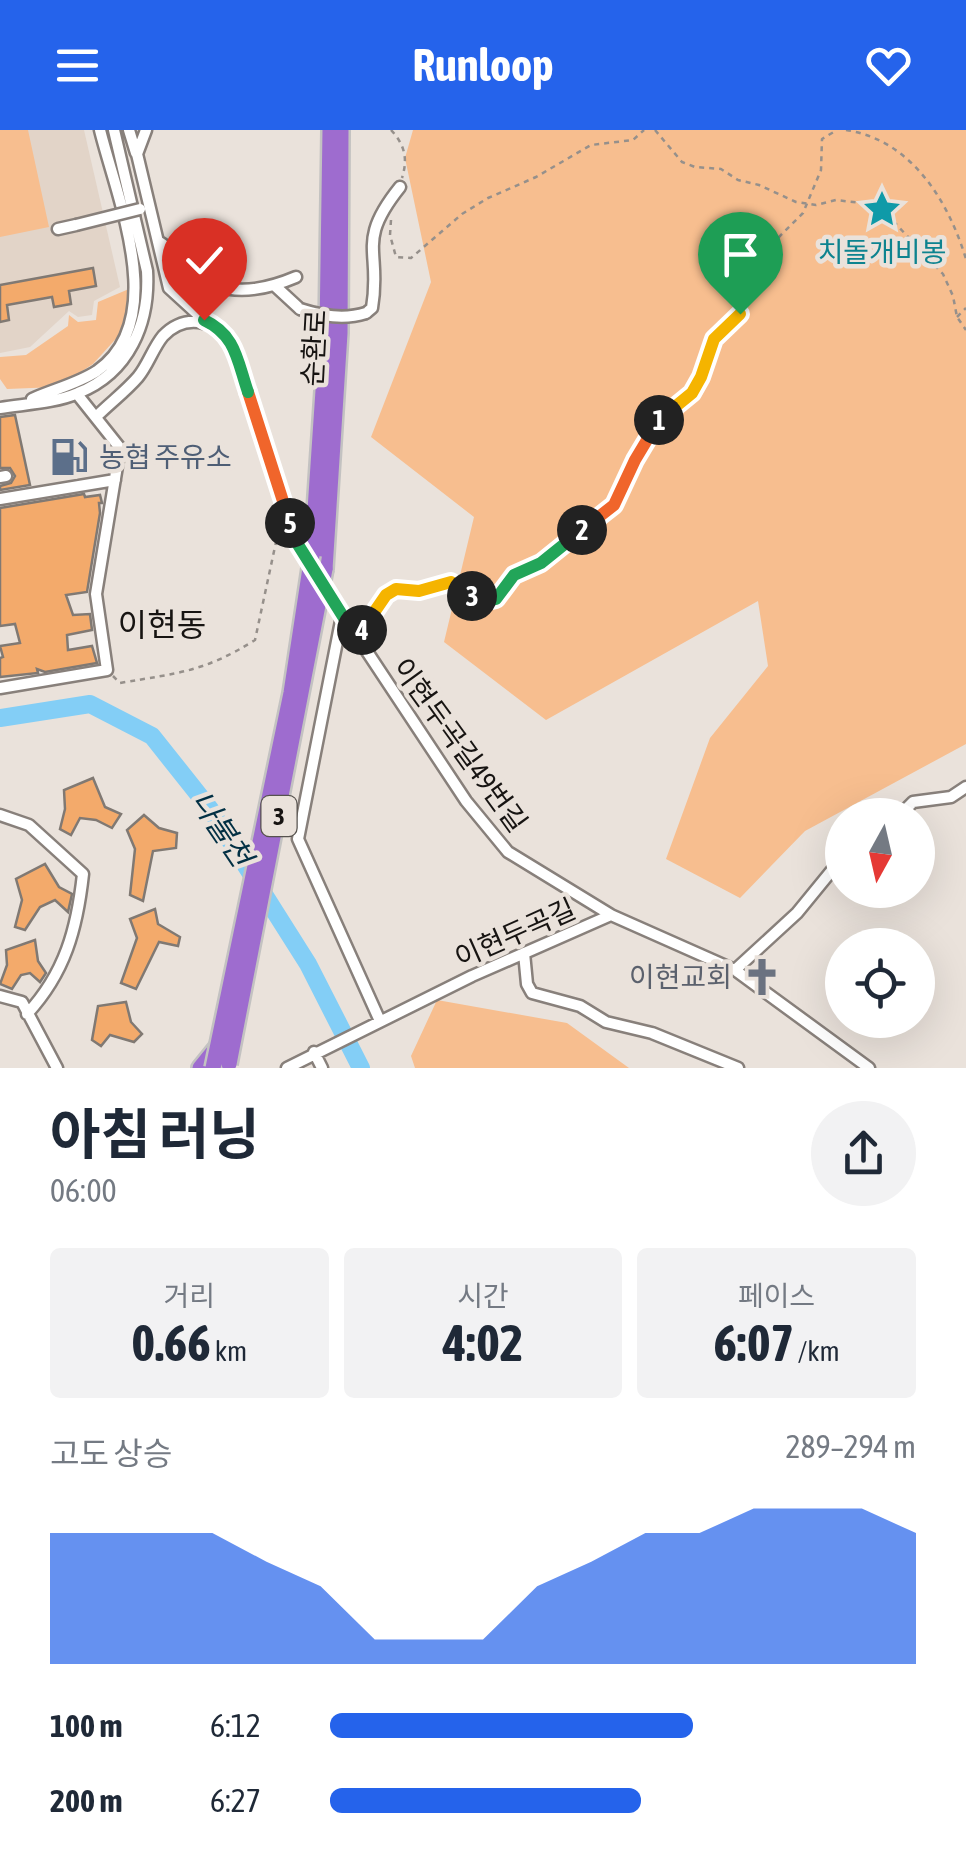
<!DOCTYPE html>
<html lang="ko">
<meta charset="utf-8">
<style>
body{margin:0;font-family:"Asap Condensed","Noto Sans KR",sans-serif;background:#f2f2f3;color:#1f2937;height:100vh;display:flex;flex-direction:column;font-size:38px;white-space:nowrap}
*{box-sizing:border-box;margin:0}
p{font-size:32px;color:#747a83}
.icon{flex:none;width:55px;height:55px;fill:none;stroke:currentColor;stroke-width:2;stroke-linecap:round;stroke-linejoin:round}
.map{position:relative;height:938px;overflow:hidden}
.side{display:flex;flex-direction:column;background:#fff;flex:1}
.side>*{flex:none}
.needle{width:65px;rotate:188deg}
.tools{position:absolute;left:825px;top:668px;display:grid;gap:20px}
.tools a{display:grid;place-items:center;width:110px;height:110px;border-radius:50%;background:#fff;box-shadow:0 10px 40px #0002;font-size:50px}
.pin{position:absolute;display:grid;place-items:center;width:85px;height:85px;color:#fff;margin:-102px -42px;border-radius:50% 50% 50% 0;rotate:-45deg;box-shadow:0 0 10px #0007}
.pin .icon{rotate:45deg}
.km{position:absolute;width:50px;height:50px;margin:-25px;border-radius:50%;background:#222;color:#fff;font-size:28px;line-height:50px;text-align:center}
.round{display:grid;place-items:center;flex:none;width:105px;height:105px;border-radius:52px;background:#f2f2f3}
.overview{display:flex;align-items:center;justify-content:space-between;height:170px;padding:0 50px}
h1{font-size:55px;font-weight:700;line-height:75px}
.metrics{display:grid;grid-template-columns:repeat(3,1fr);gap:15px;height:170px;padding:10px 50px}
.metrics div{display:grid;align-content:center;border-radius:10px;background:#f2f2f3;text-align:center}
.metrics b{font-size:50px;font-weight:700}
.metrics small{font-size:28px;font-weight:400}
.metrics p{font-size:28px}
.chart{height:280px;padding:20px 50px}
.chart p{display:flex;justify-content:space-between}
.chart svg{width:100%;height:180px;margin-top:10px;fill:#2563eb;opacity:.7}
ul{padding:0 50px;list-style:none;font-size:32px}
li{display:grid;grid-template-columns:160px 120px 1fr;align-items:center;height:75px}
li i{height:25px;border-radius:12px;background:#2563eb}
header{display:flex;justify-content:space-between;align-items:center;height:130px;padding:0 50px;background:#2563eb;color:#fff;font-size:45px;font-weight:700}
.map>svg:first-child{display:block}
</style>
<header><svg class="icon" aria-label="menu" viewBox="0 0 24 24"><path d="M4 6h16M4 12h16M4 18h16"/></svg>Runloop<svg class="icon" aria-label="heart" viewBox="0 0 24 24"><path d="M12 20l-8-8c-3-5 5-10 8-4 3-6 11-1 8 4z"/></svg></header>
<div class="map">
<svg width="966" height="938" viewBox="0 0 966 938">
<rect width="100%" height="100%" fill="#eae2db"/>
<path fill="#e2d4c8" d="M0,0H84L120,157L94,171L92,185L78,187L69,181L30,217L0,223Z"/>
<path fill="#f7be8f" d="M0,0H28L49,97L0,107Z
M413,0H966V614L805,701L740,768L666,729L710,608L768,536L758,471L546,590L444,512L474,387L371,307L431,152L405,28Z
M129,159L123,201L93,234L57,257L7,259L0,249V227L26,225L68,196L69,185L78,192L96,190L98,172Z
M437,870L567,893L629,938H415L411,926Z"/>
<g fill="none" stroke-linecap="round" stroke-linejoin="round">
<path stroke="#83cef6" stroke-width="18" d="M0,588L90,574L152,606L210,679L308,834L361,938"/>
</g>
<path fill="#f3aa6b" stroke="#807973" stroke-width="2.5" d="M93,138L96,156L69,161L71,174L54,177L52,167L7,175L9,190L0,192V155Z
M15,285L30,355L0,360V356L11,353L15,346L10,338H0V287Z
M84,364L85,367L100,365L102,373H99L100,383L87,462L66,465L73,485L90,484L92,500L67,505L68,520L92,516L97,533L45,542L37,539L38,543L0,547V528L3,527L0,516L20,513L15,494L0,496V378Z
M93,648L105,677L121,684L112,698L96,690L80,688L71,705L60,699L65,679L64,660Z
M144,685L159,698L177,703L176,718L153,721L143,771L130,765L135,719L127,700Z
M45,734L59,757L72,764L68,782L55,770L40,777L25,800L15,797L22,770L16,749Z
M155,779L158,794L180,807L178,816L159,812L136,859L121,853L137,808L130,789Z
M35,810L38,831L46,843L40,852L30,843L21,845L12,859L0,854L7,835L6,820Z
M126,872L131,892L142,904L134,912L110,905L101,916L92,910L98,876Z"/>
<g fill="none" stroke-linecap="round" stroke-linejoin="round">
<g stroke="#88807b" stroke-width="15">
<path id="minor" d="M129,0L136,23
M146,0L137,24L169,158L204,190
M58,99L76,95
M158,111C173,120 182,132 195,143C224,168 263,161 296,147
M274,155L300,179
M366,183L372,178C382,120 355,113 400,57
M32,269C54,259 77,254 97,241C170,190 117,69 100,0
M0,278C25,274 55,273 78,263C129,243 150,193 147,141L114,0
M97,286C110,273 126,261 138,247C148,235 153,218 163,206C185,183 214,190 231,212L297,413L311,436
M0,347L6,346
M0,369L115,350
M323,455L466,671L508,722L611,785L735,840L869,938
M342,486L298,709L380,891
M0,558L107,540L96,464L120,318L77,264
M0,685L29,695L83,744C77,799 65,843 27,884
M900,685L913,672L951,667L966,657
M524,823L527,854L532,863L580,876L606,892L652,903L738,938
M735,840L797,783L842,728
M0,866L22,872L57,938
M314,922L322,938
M287,938L472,846L611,785"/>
</g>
<g stroke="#c3c2c1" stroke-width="20">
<path id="highway" d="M312,425L327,201L330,0
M325,439L340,203L341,0
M200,938L217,917"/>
</g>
<path stroke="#96908b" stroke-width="2.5" stroke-dasharray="5 5" stroke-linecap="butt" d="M391,0C405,15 408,29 402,48
M655,0L682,32L695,37L721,39L738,50L759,55L796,72L816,75L836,70L878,75L943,144L953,166L957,187L966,200
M846,0C911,10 948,70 966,129
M391,90L390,105L396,127L411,128L462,84L488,68L536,47L591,15L633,10L644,0
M957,187L966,178
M364,498L385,465L396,459L419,461L451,452L478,469H496L514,445L541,433L613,375L653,297L692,263L714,209L751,169L773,113L803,83L821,40L822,9L837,0
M113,546L120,553C178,543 204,542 255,510L276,412L283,408"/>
<use href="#minor" stroke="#fff" stroke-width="10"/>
<use href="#highway" stroke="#9e6ccf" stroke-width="15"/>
<g stroke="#88807b" stroke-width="15" stroke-linecap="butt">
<path id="minor-bridge" d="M76,95L140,79
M300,179C322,186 344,190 366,183"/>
</g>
<g stroke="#c3c2c1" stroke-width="20" stroke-linecap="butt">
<path id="highway-bridge" d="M229,934L325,439
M213,938L291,563L312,425"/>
</g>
<use href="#minor-bridge" stroke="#fff" stroke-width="10"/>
<use href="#highway-bridge" stroke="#9e6ccf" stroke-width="15"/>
</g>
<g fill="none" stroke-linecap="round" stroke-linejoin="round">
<g stroke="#fff" stroke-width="20">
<path id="split-1" d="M659,290L692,263L701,247L714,209L740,184"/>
</g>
<g stroke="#fff" stroke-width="20">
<path id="split-2" d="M582,400L614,375L635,330L659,290"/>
</g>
<g stroke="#fff" stroke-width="20">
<path id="split-3" d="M472,466L487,471L496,469L514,445L541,433L582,400"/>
</g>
<g stroke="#fff" stroke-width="20">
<path id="split-4" d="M362,500L386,465L396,459L419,461L451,452L472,466"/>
</g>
<g stroke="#fff" stroke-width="20">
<path id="split-5" d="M290,393L297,413L354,504L362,500"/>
</g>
<g stroke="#fff" stroke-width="20">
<path id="split-6" d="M248,262L290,393"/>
</g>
<g stroke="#fff" stroke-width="20">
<path id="split-7" d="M204,190C236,205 237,230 248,262"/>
</g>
<use href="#split-1" stroke="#f5b400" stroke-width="12"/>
<use href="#split-2" stroke="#f0652b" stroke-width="12"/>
<use href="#split-3" stroke="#22a559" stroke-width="12"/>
<use href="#split-4" stroke="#f5b400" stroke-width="12"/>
<use href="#split-5" stroke="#22a559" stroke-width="12"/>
<use href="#split-6" stroke="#f0652b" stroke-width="12"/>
<use href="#split-7" stroke="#22a559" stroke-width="12"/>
</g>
<defs>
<g id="sight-bare" transform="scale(3)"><path d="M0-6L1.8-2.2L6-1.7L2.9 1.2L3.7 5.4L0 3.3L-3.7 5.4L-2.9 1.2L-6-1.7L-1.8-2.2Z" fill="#0f9aa8" stroke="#eae2db" stroke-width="2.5" paint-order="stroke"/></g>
<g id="fuel-bare" transform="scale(3)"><path d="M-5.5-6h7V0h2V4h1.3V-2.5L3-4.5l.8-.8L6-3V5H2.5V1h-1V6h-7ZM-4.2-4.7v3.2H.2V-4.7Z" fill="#5c6f8a" stroke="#eae2db" stroke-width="2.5" paint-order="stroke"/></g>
<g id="church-bare" transform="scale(3)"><path d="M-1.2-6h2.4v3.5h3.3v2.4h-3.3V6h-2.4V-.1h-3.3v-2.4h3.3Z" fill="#6b7280" stroke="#eae2db" stroke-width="2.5" paint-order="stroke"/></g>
</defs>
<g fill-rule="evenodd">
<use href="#sight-bare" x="882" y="79"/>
<use href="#fuel-bare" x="69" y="327"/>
<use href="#church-bare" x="762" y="847"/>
</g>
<g text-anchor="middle" stroke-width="9" stroke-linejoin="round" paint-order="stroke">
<rect fill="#eae2db" stroke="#56524e" stroke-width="2.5" x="261.5" y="666" width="35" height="40" rx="8"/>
<g font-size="25" font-weight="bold" fill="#171412">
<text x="279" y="695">3</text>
</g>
<g font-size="28" fill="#0d838f" stroke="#eae2db">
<text x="882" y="132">치돌개비봉</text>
</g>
<g font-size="28" fill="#171412" stroke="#eae2db">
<text transform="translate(314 218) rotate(-87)" y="10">순환로</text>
<text transform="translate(460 615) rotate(54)" y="10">이현두곡길49번길</text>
<text transform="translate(515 803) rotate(-24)" y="10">이현두곡길</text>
</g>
<g font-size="28" fill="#4e5e75" stroke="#eae2db" text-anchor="start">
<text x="99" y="337">농협 주유소</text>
</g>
<g font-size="28" fill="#5b616d" stroke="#eae2db" text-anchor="end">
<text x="732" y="857">이현교회</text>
</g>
<g font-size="30" font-style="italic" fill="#023044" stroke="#eae2db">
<text transform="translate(221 699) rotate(56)" y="10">나불천</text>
</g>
<g font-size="32" fill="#171412" stroke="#eae2db">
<text x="162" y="506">이현동</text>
</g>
</g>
</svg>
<div class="tools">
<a><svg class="needle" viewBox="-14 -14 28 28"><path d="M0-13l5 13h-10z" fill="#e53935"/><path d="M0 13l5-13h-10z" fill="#747a83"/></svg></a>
<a><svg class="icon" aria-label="locate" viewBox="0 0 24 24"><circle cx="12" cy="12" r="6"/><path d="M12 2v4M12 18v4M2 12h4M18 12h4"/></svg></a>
</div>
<div class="pin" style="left:740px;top:184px;background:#1e9e55"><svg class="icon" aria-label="arrive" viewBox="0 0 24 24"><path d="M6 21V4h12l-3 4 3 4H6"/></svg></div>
<div class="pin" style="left:204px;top:190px;background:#d93025"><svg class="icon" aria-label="check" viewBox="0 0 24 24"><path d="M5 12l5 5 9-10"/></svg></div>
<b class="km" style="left:659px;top:290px">1</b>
<b class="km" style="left:582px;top:400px">2</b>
<b class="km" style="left:472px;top:466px">3</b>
<b class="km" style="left:362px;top:500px">4</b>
<b class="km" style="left:290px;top:393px">5</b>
</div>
<section class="side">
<div class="overview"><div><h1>아침 러닝</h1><p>06:00</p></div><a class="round"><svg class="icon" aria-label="share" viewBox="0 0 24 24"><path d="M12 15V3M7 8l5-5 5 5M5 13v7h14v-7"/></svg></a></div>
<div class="metrics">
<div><p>거리</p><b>0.66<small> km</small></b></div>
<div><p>시간</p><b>4:02</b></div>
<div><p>페이스</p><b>6:07<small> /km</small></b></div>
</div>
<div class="chart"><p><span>고도 상승</span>289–294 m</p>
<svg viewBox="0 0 160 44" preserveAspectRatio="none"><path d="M0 44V12L10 12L20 12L30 12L40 19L50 25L60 38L70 38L80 38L90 25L100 19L110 12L120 12L130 6L140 6L150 6L160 12V44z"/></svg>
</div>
<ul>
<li><b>100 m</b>6:12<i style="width:62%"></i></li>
<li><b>200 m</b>6:27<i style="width:53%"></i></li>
</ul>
</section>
